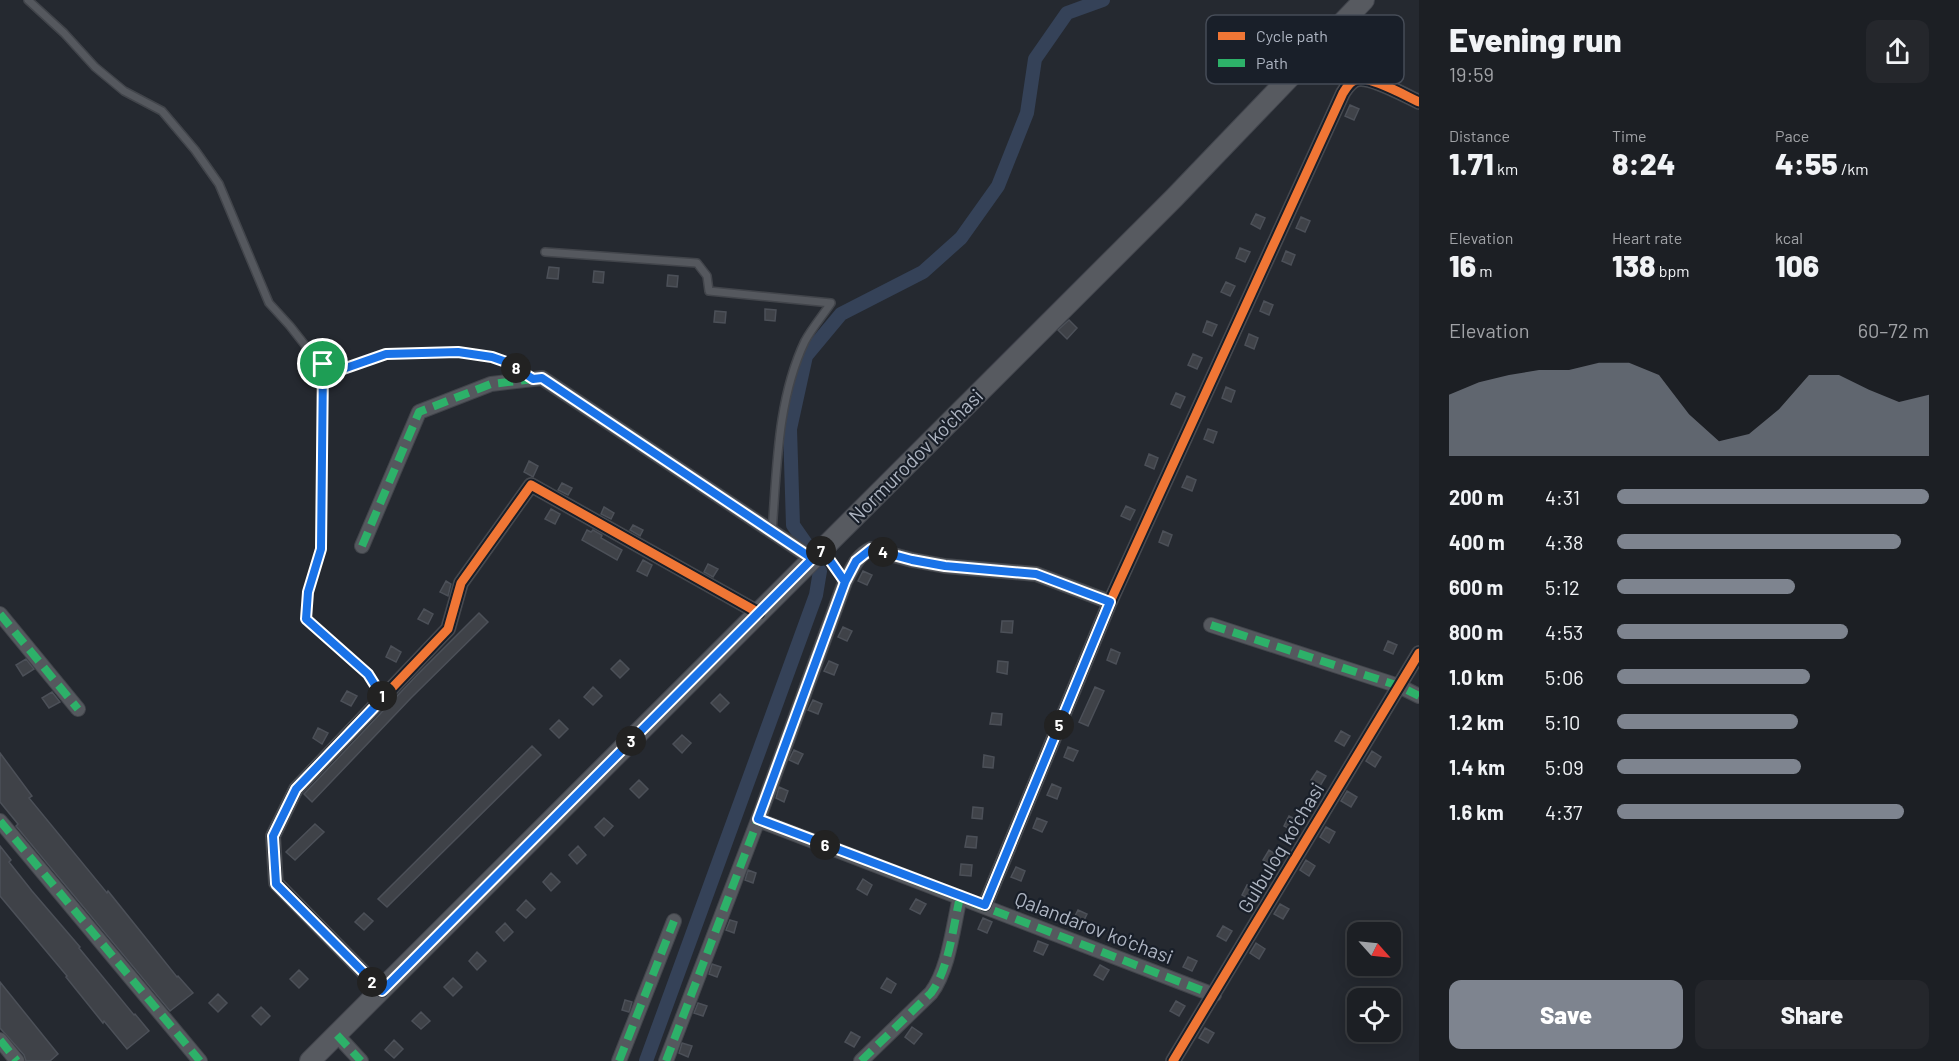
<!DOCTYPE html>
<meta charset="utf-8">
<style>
body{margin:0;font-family:Barlow,sans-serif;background:#25272c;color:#f1f3f6;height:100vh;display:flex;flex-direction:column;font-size:22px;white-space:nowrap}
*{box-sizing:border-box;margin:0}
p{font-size:20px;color:#a0a2a6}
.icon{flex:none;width:33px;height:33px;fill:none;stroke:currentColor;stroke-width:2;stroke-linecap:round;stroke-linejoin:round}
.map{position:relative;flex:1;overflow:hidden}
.panel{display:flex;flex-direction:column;background:#1c1f24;width:540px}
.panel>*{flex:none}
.needle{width:39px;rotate:117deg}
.controls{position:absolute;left:1347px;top:922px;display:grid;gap:12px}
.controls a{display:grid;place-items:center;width:54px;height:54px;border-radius:12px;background:#1c1f24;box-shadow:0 3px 15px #0003,0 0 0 2px #3a3d41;font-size:30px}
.pin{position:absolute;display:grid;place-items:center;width:51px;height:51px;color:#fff;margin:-26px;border:3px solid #fff;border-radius:50%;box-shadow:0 2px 6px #0007}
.km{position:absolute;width:30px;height:30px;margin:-15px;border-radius:50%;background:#222;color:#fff;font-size:16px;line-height:30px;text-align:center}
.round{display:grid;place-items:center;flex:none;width:63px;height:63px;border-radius:12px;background:#25272c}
.overview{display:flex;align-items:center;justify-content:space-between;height:102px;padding:0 30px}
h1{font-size:33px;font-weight:800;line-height:45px}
.metrics{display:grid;grid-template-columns:repeat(3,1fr);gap:9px;height:102px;padding:6px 30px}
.metrics div{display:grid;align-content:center}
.metrics b{font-size:30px;font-weight:800}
.metrics small{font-size:16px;font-weight:400}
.metrics p{font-size:16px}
.chart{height:168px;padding:12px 30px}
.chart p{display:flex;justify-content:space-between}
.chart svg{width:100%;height:108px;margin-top:6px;fill:#7e848f;opacity:.7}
.primary-button{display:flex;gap:12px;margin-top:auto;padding:12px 30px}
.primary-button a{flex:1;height:69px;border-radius:12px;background:#7e848f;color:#fff;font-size:24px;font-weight:800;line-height:69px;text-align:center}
.primary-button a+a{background:#25272c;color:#f1f3f6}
ul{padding:0 30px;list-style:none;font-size:20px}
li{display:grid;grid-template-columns:96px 72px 1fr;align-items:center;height:45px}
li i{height:15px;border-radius:8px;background:#7e848f}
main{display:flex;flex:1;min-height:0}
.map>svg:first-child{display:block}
</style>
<main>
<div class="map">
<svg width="1419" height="1061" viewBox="0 0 1419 1061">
<rect width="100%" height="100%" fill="#252930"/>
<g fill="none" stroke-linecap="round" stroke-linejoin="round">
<path stroke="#354258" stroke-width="14" d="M809,548L793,525L790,429L806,356L841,314L923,272L961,238L998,186L1027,113L1035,59L1067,13L1103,0
M646,1061L816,595L820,571"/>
</g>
<path fill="#3f4248" stroke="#4c5058" stroke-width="1.5" d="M1350,105L1359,109L1354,120L1345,116Z
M1256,214L1265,218L1260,229L1251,224Z
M1301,217L1310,221L1305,232L1296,228Z
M1240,248L1250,252L1245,262L1236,258Z
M1286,251L1295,255L1291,265L1282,261Z
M549,267L559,268L558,279L547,278Z
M594,271L604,272L603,283L593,282Z
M668,275L678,276L677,287L667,286Z
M1226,282L1235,286L1230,296L1221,292Z
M1264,301L1273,305L1269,315L1260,311Z
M765,309L776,310L775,321L765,320Z
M715,311L726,312L725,323L714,322Z
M1069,320L1077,328L1067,339L1058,330Z
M1207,321L1217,325L1212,336L1203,332Z
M1249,334L1258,338L1254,349L1245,345Z
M1193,354L1202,358L1197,369L1188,365Z
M1226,387L1235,391L1231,402L1222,398Z
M1176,393L1185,397L1180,408L1171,404Z
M1208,429L1217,432L1213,443L1204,439Z
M1149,454L1158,458L1154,469L1145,465Z
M529,461L538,466L533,477L524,472Z
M1187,476L1196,480L1192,491L1182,487Z
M562,483L572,488L568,495L558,490Z
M1126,506L1135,510L1130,520L1121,516Z
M604,507L614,513L611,519L601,514Z
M551,509L560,514L555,524L545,519Z
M633,525L643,530L640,536L630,530Z
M587,530L591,532L593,530L602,535L601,538L622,550L617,560L582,540Z
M1163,531L1172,535L1168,546L1159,542Z
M643,560L652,565L647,576L637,571Z
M708,564L718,569L713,577L704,572Z
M863,571L872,575L867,585L858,581Z
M446,581L451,584L448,596L440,592Z
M424,609L433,614L428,624L418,619Z
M479,613L488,622L411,698L312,802L304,794L417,675Z
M1002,621H1013L1012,633L1001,632Z
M843,627L852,631L847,641L838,637Z
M1388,641L1397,645L1393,654L1384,650Z
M391,646L401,652L396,662L386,657Z
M1111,649L1120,653L1116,664L1107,660Z
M26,659L34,669L23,676L16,665Z
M620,660L629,669L620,678L611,669Z
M829,661L838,665L834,675L824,671Z
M998,661L1008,662L1007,674L997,672Z
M593,687L602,696L593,705L584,697Z
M1095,687L1104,691L1088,726L1079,722Z
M347,691L357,696L351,706L341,701Z
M52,692L60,702L49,708L42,698Z
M720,694L729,703L720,712L711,703Z
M813,700L822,704L818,714L808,710Z
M992,713L1002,714L1001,725L990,724Z
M559,720L568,729L559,738L550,729Z
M318,728L328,733L322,744L313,738Z
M1341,731L1350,736L1344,746L1335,741Z
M682,735L691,743L682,753L673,744Z
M532,746L541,755L387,907L378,899Z
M1068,747L1078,751L1073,761L1064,757Z
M794,750L803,754L798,764L789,760Z
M1372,751L1381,757L1375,767L1366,761Z
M0,753L32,796L29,798L107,893L108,891L177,977L178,976L193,993L170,1011L16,826L18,824L0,802Z
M984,755L994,757L993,768L983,767Z
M1317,771L1326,776L1320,786L1311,780Z
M639,780L648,789L639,798L630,789Z
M1052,784L1061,788L1057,799L1047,795Z
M779,787L788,791L784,802L776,798Z
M1347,791L1357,797L1351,807L1341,801Z
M973,807L983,808L982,819L972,818Z
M1289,816L1299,821L1293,831L1284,826Z
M604,818L613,826L604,836L595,827Z
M1037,818L1047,822L1042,832L1033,828Z
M315,824L324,832L295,860L286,852Z
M1326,827L1335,832L1329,843L1320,837Z
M967,836L977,837L976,848L965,847Z
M0,846L11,860L9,862L32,891L80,947L79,948L134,1015L135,1014L149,1031L127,1049L104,1021L103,1023L66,977L67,976L0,896Z
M578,846L586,855L577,864L569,855Z
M1269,850L1278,856L1272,866L1263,860Z
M1306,860L1315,866L1309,876L1300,870Z
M961,864L972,865L971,876L960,875Z
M1016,867L1025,871L1021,881L1011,877Z
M748,870L756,873L753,883L745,880Z
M551,873L560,882L551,891L543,882Z
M863,879L872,885L867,895L857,889Z
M1247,885L1256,890L1251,900L1242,895Z
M916,899L926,904L920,914L910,909Z
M526,900L535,909L526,918L517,910Z
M1280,904L1289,909L1283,919L1274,914Z
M1078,910L1087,914L1082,924L1073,920Z
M364,913L373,921L364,930L355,922Z
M983,918L992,922L987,933L978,929Z
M730,920L737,922L734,933L726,930Z
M505,923L513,932L504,941L496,932Z
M1223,926L1232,931L1226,941L1217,936Z
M1038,941L1048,945L1043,955L1034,951Z
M1256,943L1265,949L1259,959L1250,953Z
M477,952L486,961L477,970L469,961Z
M1188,957L1197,961L1192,971L1183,967Z
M712,964L721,967L717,977L709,974Z
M1100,965L1109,970L1103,980L1094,975Z
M299,970L308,979L299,988L290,979Z
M453,978L462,987L453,996L444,987Z
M887,978L896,984L891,993L881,988Z
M0,982L58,1054L50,1061H26L24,1055L0,1028Z
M218,994L227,1003L218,1012L209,1003Z
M625,1000L632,1002L629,1012L622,1010Z
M1176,1001L1185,1006L1179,1016L1170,1011Z
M698,1003L707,1006L703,1016L694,1013Z
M261,1007L270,1016L261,1025L252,1016Z
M421,1012L430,1021L421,1029L412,1021Z
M912,1027L922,1034L914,1044L905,1037Z
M1205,1028L1214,1033L1208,1043L1199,1038Z
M851,1032L860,1037L854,1047L845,1042Z
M394,1040L403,1049L394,1058L385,1050Z
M682,1043L692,1046L688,1057L679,1053Z"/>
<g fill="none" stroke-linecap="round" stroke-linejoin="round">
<g stroke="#42454b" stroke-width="10">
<path id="service" d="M28,0L64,33L95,67L124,91L162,111L195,150L219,184L269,303L290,326L319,363L343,369L386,354L458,352L492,357L509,363L530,377
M545,252L697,263L707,276L709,291L831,303C823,315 812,328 805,341C777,400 777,468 772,532
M323,364L321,549L308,592L306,619L368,674L383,697
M824,552L845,582"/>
</g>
<g stroke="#42454b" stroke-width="16">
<path id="minor" d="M362,546L419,412L491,384L542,378L813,559
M0,614L78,709
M1211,625L1399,686L1419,696
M758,820L1214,995
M0,821L200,1061
M985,905L1110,602L1343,93C1347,87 1352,78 1361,79C1376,79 1404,95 1419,102
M382,991L276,883L273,836L296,789L448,629L461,583L531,485L759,613
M337,1035L361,1061
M0,1040L17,1061
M619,1061L674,921
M666,1061L758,820L845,582C852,569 857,555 871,549L912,560L945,566L1036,574L1110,602
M861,1061L931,993C949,969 953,927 960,897
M1173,1061L1419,653"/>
</g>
<g stroke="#42454d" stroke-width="22">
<path id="primary" d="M310,1061L1174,198L1364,0"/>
</g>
<use href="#service" stroke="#55585e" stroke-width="7"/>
<use href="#minor" stroke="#55585e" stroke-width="14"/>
<use href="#primary" stroke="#575a60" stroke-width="20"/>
<path stroke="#2db169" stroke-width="8" stroke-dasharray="15 8" stroke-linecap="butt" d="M362,546L419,412L491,384L542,378L813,559
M0,614L78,709
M1211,625L1399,686L1419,696
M758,820L1214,995
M0,821L200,1061
M337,1035L361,1061
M0,1040L17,1061
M619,1061L674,921
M666,1061L758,820L845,582C852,569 857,555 871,549L912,560L945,566L1036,574L1110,602
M861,1061L931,993C949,969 953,927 960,897"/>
<g stroke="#191f29" stroke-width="13">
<path id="cycleway" d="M985,905L1110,602L1343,93C1347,87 1352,78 1361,79C1376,79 1404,95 1419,102
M382,991L276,883L273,836L296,789L448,629L461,583L531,485L759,613
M1173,1061L1419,653"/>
</g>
<use href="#cycleway" stroke="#f07635" stroke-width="9"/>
</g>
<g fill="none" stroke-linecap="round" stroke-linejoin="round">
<g stroke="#fff" stroke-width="12">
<path id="route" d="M323,364L321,549L308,592L306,619L368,674L383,698L296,789L273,836L276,884L382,991L822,549L845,582L856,561L871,549L912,560L945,566L1036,574L1110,602L985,905L758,819L845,582L822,549L813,559L542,378L533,379L509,363L492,357L458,352L386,354L343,369L323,364"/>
</g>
<use href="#route" stroke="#1a73e8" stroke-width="8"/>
</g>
<g text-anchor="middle" stroke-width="4.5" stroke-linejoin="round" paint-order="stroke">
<g font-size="20" fill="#aeb5c2" stroke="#191f29">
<text transform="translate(916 456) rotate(-45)" y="7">Normurodov ko'chasi</text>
<text transform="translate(1281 848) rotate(-59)" y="7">Gulbuloq ko'chasi</text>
<text transform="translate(1094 928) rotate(21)" y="7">Qalandarov ko'chasi</text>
</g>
</g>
<rect x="1206" y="15" width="198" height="69" rx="9" fill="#191f29" stroke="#464c57" stroke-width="1.5"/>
<rect x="1218" y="32" width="27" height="8" fill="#f07635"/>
<rect x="1218" y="59" width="27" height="8" fill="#2db169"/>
<g font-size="16" fill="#aeb5c2">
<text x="1256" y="42">Cycle path</text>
<text x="1256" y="69">Path</text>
</g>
</svg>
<div class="controls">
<a><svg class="needle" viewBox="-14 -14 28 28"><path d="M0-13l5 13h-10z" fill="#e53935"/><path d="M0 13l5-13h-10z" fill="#a0a2a6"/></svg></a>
<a><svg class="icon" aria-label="locate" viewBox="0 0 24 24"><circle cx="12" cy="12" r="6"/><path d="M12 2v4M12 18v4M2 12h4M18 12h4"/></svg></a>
</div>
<div class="pin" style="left:323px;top:364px;background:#1e9e55"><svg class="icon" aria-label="arrive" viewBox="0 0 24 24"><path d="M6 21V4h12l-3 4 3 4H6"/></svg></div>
<b class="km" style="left:382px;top:696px">1</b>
<b class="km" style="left:372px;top:982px">2</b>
<b class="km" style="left:631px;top:741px">3</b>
<b class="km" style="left:883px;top:552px">4</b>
<b class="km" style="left:1059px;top:725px">5</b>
<b class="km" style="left:825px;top:845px">6</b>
<b class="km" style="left:821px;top:551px">7</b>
<b class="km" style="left:516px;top:368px">8</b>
</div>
<section class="panel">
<div class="overview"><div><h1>Evening run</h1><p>19:59</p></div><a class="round"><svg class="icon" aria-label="share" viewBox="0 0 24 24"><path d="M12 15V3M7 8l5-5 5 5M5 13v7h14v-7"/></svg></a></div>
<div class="metrics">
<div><p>Distance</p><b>1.71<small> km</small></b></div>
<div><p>Time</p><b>8:24</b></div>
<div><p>Pace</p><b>4:55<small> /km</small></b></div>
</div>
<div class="metrics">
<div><p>Elevation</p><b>16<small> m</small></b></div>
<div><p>Heart rate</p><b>138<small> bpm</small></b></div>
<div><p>kcal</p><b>106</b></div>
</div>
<div class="chart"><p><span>Elevation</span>60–72 m</p>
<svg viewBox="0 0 160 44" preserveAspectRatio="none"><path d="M0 44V19L10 14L20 11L30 9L40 9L50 6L60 6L70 11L80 27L90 38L100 35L110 25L120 11L130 11L140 17L150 22L160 19V44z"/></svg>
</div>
<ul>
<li><b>200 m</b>4:31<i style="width:100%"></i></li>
<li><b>400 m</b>4:38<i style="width:91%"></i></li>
<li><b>600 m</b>5:12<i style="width:57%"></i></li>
<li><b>800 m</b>4:53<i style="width:74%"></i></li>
<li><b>1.0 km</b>5:06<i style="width:62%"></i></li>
<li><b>1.2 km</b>5:10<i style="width:58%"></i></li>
<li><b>1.4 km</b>5:09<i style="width:59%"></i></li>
<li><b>1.6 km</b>4:37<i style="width:92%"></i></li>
</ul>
<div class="primary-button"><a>Save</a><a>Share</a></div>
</section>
</main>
